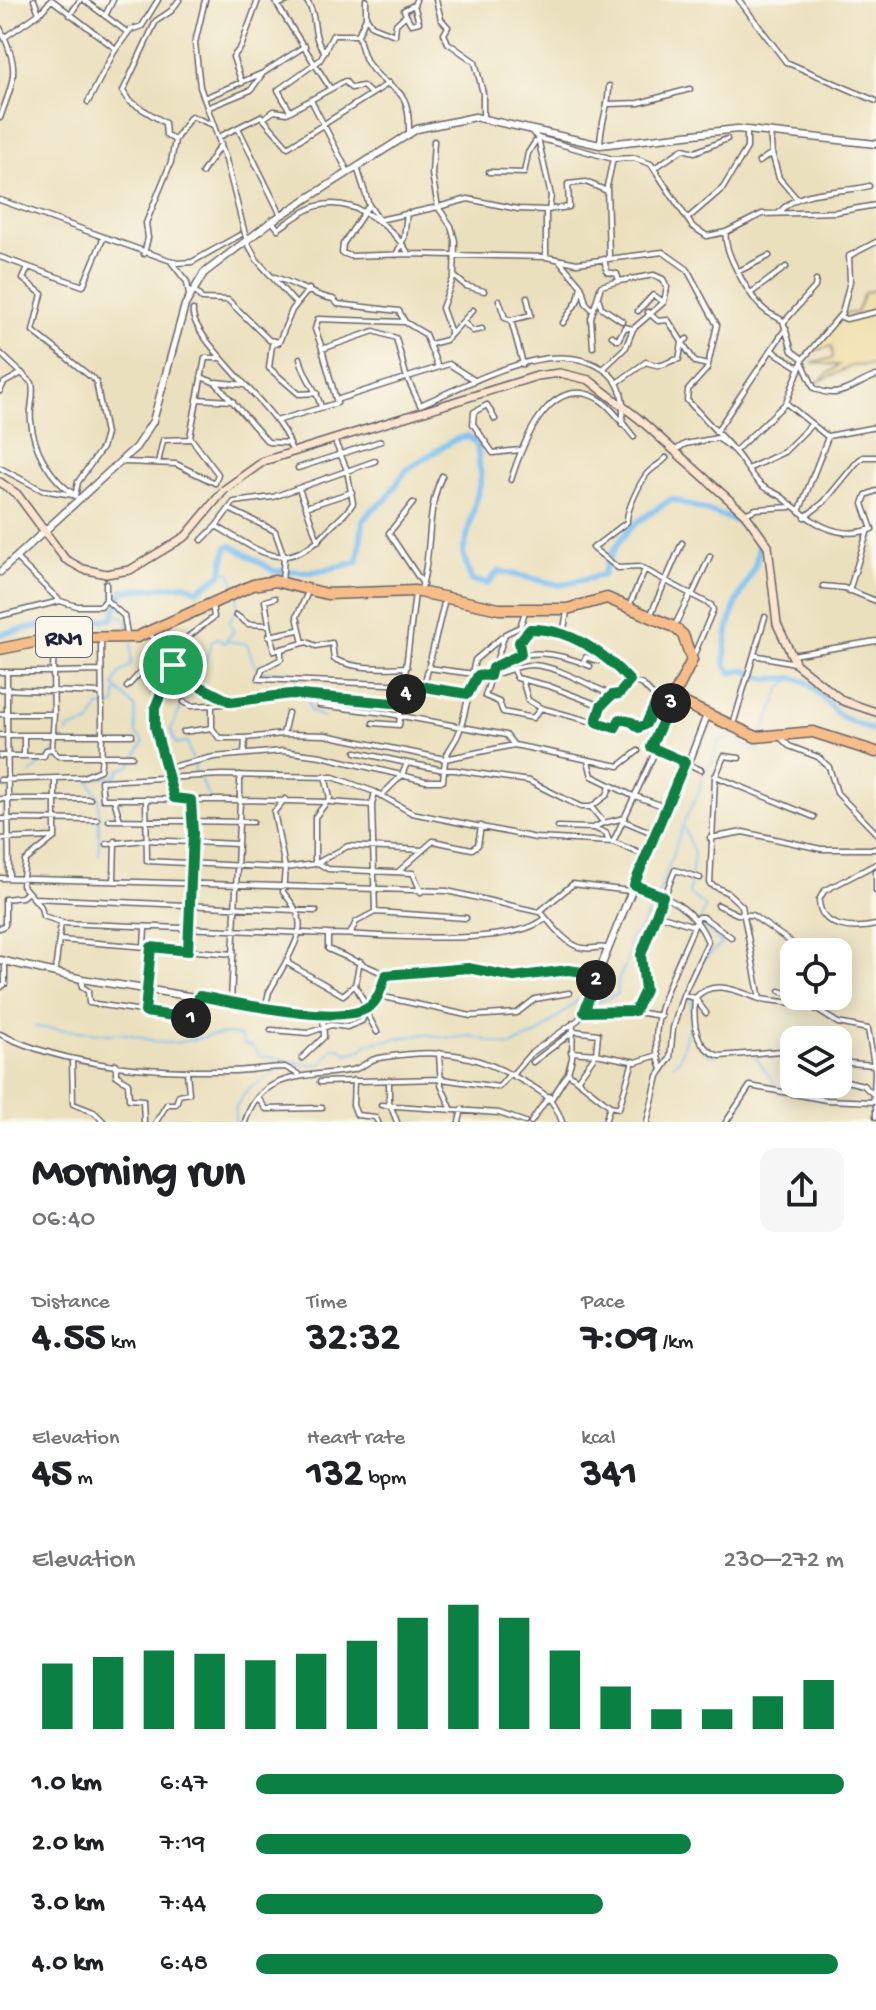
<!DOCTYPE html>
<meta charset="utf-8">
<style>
body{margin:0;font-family:"Gochi Hand",sans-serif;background:#f6f6f6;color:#202124;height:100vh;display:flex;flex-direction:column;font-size:30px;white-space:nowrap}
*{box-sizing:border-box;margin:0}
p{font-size:26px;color:#757577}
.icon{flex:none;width:44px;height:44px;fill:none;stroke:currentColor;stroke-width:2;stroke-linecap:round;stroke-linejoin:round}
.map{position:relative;height:1122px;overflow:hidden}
.details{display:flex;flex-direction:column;background:#fff;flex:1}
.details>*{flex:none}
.buttons{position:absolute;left:780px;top:938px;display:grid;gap:16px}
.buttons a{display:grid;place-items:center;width:72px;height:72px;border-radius:16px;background:#fff;box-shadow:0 4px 20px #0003;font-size:40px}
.pin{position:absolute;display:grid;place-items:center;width:68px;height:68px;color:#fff;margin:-34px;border:4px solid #fff;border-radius:50%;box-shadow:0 2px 8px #0007}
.km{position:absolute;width:40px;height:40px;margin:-20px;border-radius:50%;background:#222;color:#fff;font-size:22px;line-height:40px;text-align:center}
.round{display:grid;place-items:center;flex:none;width:84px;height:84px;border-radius:16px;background:#f6f6f6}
.headline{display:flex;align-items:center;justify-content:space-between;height:136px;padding:0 32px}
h1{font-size:44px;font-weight:700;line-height:60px}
.stats{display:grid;grid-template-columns:repeat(3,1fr);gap:12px;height:136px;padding:8px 32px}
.stats div{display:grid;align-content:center}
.stats b{font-size:40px;font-weight:700}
.stats small{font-size:22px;font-weight:400}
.stats p{font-size:22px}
.chart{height:224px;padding:16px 32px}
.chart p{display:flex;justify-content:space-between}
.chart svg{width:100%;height:144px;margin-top:8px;stroke:#0b8043;stroke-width:6}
ul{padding:0 32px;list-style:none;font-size:26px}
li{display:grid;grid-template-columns:128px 96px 1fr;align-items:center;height:60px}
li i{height:20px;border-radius:10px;background:#0b8043}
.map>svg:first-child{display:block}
</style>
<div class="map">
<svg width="876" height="1122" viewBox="0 0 876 1122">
<rect width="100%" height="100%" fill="#fbf7ec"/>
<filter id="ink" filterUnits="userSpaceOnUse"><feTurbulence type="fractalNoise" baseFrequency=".0125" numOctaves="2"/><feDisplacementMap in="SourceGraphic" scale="16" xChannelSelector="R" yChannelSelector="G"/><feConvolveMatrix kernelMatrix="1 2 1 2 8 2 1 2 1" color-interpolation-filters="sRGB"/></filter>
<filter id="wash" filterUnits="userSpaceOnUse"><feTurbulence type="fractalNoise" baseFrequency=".006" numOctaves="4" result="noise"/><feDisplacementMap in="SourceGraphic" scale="32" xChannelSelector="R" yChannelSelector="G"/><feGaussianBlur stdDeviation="1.8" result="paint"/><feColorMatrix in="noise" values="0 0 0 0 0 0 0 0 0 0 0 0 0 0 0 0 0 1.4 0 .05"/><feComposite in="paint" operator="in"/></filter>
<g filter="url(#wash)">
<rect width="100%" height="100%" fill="#ebe0bd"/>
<path fill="#eeda9e" stroke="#887e6c" stroke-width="2" d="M876,289V365L852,366L816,383L839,365L812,363L833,358L832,346L808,353L842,313H856L864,293Z"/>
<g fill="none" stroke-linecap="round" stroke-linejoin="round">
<path stroke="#7abff1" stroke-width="2" d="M222,571L230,572L236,586
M116,615L126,618L130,632
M228,641L247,644L254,664L263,672L288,671L297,675V680
M303,681L311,711L324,718
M763,732L781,689L790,680
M67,734L68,729L89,724L99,707L115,705L116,692
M196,773L187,742L176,744L171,730C182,699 204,672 212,641L218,638L224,643L234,631L229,622L237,608L238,596
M30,774L52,755L63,738
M200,779L209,797
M684,828L694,853L689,894L705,906L700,922L722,944L701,961
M99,855V799L90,782L92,778L116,777L120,769L130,766L144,742L136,734L135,707L114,686L119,674L131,665V642
M692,981C693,1007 683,1046 715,1056
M35,1027L111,1034C133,1030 149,1044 169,1043C193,1042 216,1030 240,1036L244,1044L253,1047L261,1057C284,1056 299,1068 322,1064L333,1048H341L347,1054L362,1050L366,1044L424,1034L452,1038L470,1036L510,1046L539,1033L577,1001L599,1002L617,994C616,969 633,968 629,940L640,931L660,891L685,819L700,790L701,776L712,762L718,742L730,736L757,752L763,742
M755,1056L775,1084
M674,1064L680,1058L689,1025
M235,1122V1108L248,1089L291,1063"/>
<path stroke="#7abff1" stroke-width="6" d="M0,634L54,623L112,619L123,591L186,585L197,590L221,575L227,547L231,545L274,571L315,572L358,562L363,521L371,510L385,501L407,469L454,440L468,436L477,444L481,479L463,553L471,580L487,584L499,571L560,585L603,575C617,533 636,522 672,499C692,507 717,512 737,522C778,544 748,575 737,602C729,620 725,644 725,663L731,673L744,670L767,679L795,678L807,682L841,717L876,732"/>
</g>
</g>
<g filter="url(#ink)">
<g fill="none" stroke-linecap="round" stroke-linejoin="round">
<g stroke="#686468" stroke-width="7">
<path id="minor" d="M34,0L39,13
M52,0L116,49
M84,0L128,33
M205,0L195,43L200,87L226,160L247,242L257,260L296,304
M274,0L330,88
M306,0C319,16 310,39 325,51
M366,0V17L358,35C361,45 363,57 369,65C391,97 410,80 409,133
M436,0L441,19L448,27L444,34L448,43L475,62L483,93V118
M739,0L786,62L876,101
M277,5L290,0
M70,15L80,0
M406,15L411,24L419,22L414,5L416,0
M105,16L113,0
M366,17L372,26L395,35L396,24L406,15L404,10L414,5
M0,28C20,68 15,77 0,118
M5,37L41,12L51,0
M242,83L233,57L241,47L258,0
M204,98L263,73L305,46
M311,100L348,172
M88,102L114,52L130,30L142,26L158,0
M608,104L639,103L690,89
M207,108L251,90L263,73
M290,111L278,90L320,60L333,35H357
M264,118L274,111L287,113L345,81L351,88L363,86L371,94
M238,128L281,215
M529,129L538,138L613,159L634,158L651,164L692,226L707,236L726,232L762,214L836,212L876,205
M219,137L261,116L288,147L389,83
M538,138L551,196L549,210
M175,140L166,135L165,123L129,101L123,91L156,21L171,11L179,0
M434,141L432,174L438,207L468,199L518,209L546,210V257
M600,145C600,124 609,107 609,86
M772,153L779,178L797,199
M759,162L772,153L770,132
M357,167L369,205L379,220L438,207L451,226L455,241L454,276L442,308L451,333
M656,167L683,149L695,152L727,139
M489,172L524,173L528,153L535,142
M202,173L221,144
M0,200L177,263L192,262L240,235
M369,205L343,244L342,253L351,256L409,254
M546,210L569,207L568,184L586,182L607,191
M779,213C800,187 840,194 869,186
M687,219L723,188L747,148V130
M272,221L278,229C290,221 303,210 317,206C354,196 392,226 409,254L546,257L577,263L663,252L687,269L717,325L707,369L688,390L687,400L730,446
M726,232C722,250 751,300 766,311C771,315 778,317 783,321L792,351L803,359L842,313L850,281L849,256L876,242
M144,254L148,238L146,223L171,162L175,140L191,116L213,125
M396,255L404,238L407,213
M0,257L83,286L103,239
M609,257L607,186L613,159
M604,259L607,272L617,274L619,281L654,275L663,279L667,287L664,302L633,329L625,327L618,340L612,336
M559,260L581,286L578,300L563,323
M172,263L187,282L189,295
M28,268L23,279L42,294L33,331L96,381L106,434L102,448L78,482L75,496
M739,271L769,256
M454,276L466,286L484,291
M275,277C296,284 314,296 333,299L338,304L399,311L405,322
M582,288L586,303L593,310
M194,290L202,299L228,300L269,340L279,342L292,310L309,289
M751,293L786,267
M499,300L505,318L511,320L523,364
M599,300L601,307L622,321
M193,310C188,336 278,409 290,444
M638,311L653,295L664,302
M648,312L658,321L668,320L695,362L708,365
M841,317L846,319L876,312
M511,320L531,315L527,297
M463,322L473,331L482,329
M784,322L815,287L816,281
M278,343L272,345L269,368L299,394L317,393
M431,344L446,340L473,310
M593,347L591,318L601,286L619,281
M322,348L315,329L318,319L405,322L425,334L438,367
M771,350L800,368
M0,353L32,383C35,396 29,408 31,421C33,449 51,480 75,495
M300,358C305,380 316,387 321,407
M803,364L814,388C839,402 854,383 876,376
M603,369L626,347L633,329
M201,377L216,383L268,442L288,443L293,451
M216,382L245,385
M618,382L646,362C668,370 662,361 679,359L682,343L687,339
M0,391L4,383L22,373
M197,399L233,401
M336,400L449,364L474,380
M495,419L487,405L474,412L473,424L493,453L520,450
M276,421L337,403L322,349L374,331L396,338L406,375L420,405C469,385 551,335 603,369C623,382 625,401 622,424
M716,432L786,328
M828,436L876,427
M736,450L786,403
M674,451L685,444L717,438C743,453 742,467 760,484C766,490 775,492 782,497C809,519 834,542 872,529L863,504L866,495L876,491
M666,458C660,465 652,467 646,475C639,485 626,511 627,522L593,548L618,568L640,567L711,605L713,610L693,657
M124,462L176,464L215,483L218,474L190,437L205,358H221
M158,463L163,440L190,439
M0,468L42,490L73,495
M298,468L381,441
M750,468L784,452L812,424
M511,480C521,448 547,375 595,397C609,403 624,425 634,437
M299,489L306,507L352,492
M413,503L389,533L423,584
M306,507L318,541
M229,509L275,531L284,557L282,582
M799,512L828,437L786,403L803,359
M745,514L756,509L790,507
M805,517L824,502L857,462L863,457H876
M216,526L234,502L273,497L375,461
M202,540L216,526C261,552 285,576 327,531C336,521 346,515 353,503L347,470L336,444
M823,586L844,588L876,601
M421,589C433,552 425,512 442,476
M849,591L868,530
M693,593L710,556
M275,598L265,601L274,651L307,642L316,646L332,643L334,659C357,670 383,668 407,667
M106,600L124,616L127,634
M60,601L77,606H101L106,600V583
M629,606L645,569
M525,612L520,627L505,634L485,696L499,702L503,712L533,718L541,708L615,728L620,719L632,722L639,728L646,724L657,700
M651,614L682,543
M236,615L248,624L268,625
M0,616L60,601L16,558
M675,625L691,593
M150,634L185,676L231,702L290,694L404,704
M563,634L567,612
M269,636L298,630
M303,643L297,616L308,592
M281,651V659L262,669L259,679L412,685L468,694
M521,654L519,643L529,630L563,635L602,654L628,680L643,685L657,700L671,698
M164,655L214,617L212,604
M754,655L795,663
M792,655L876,641
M583,663L586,657L598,661L602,654
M173,665L159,683L162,691L155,708V727L174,797
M494,666C526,647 557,652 590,666
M429,668L474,674
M513,670L517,678L549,686L601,706
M0,672H53L54,640
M472,673L475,660L502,637
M522,679L528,700L541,708
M424,686L445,599
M127,687L160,651
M0,689L101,693
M672,701L652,747L701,770
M184,702L191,706L212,705
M319,705L385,713L506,735L513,744
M0,714H7V672
M596,722L601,706L612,695
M373,723L399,725L415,593
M733,725L765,617
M212,728V705L230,703
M183,732L212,728L219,738H245
M283,734L288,713
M0,735H132
M24,735V756
M781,738L789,746L818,757L829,767L837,793L876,833
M52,749L58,756H132
M356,752L407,763
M244,754L245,738L283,734L325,735L445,759L514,745L619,766L638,751
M0,756H44L46,750L52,749L54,714
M739,758L724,756L715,778L710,884L728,893L742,906L760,999L809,1005L838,1023L868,1029L875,1071L874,1095
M588,761L592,776L635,797
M166,768L214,757L283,751L321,756L426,781H443L444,770H455L529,781L581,807H591L604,823L624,818
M715,776L814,817
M0,780L83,777L100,770C104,762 101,659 101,640
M381,796L402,775L407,763L444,770C445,748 454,748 460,730C466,711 467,693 478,675C498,679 513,664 533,665C563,667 588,687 616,696L630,681
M635,796L666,807
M0,799H90
M146,799L191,800L188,951
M285,799L274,812L285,868L147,861L146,799H103L101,781L222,775L333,777L375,792L412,813L536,838L613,842L646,856
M114,800L120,820
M191,800H240V775
M330,802L372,805
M591,807L607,795L610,787
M0,819L97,820
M109,820L253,822
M624,821L655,834
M558,827L593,828L603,823
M594,828L606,833L609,841
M55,837L25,861L22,885L41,907L43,916L61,922L55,973
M55,837V779
M710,838L743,832L821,849H876
M0,839L55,837
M613,842L656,750
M107,844L145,840L238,844
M318,863L328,869L413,873L421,892
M315,864V817L330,798L325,776
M876,864L824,891L819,900C820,929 853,930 876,925
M399,871L433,841L472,849L478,845L481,826
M876,871V891
M9,877L7,714H54L53,672L101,671
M0,878L447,891L539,912L573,884L630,891
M114,880L115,841
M635,886C668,897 694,907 708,942L683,995L673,1028L670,1058L658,1076L647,1122
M34,898L316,911
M718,905L737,914L752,915L805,952
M375,912L466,918
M541,912C551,924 567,946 583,948C594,950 598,945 609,949
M656,914L694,926L698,917H703L731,937
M62,923L328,934V949L385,974
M0,928L5,925V899L22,897L28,892
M328,934C379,934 509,949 546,918
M350,934L356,922L375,912L372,805L375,792
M60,940L234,954
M144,946L145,929
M360,961L355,985L343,995L289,964L287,960C303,929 306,919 283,892L285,868L315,864L348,846L423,850
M598,974L584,1012L624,1010L661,1016
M82,979V987L88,991L89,1003L195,1019L199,998
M355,985L367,1008
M0,988L5,984V962
M780,991L793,995L798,1005
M683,995L695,998C713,978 737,991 760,999
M379,996L471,1016L517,1013L535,999L569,993
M695,998C693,1022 694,1048 720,1056L794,1050
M695,998L706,1013
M231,1002L240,800L325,802
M265,1008L269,992L287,960
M365,1010L377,1032
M635,1011L645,990L641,955L675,870L700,878
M145,1012L151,947
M271,1030L308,1033L331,1025L347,1027L362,1021L365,1010
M0,1034C70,1068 153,1072 230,1071C248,1071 267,1067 285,1067L298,1074
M439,1053L441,1085L451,1108
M302,1058L324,1037L323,1014
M72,1059L73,1104L94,1112L104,1122
M533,1062L574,1031L598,1034L596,1054L571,1052
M838,1062L874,1065
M116,1064V1075L128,1083L129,1099L143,1100L144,1122
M786,1068H794
M662,1069C642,1023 678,968 694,926
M568,1073L572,1058L573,1023
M512,1075L530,1054L578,1020L583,1013
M578,1079L596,1054L636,1062L658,1055
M838,1079L863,1085L874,1095L873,1102
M354,1080L353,1105L357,1115L375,1117L378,1122
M389,1080V1102L397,1122
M320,1082L441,1079L499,1087L510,1074
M258,1098L266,1109L322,1108
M552,1098L568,1073L610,1106L605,1122
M381,1105L499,1113L525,1122
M610,1106L619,1108L633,1061
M876,1106V1117
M156,1122L167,1104H176L179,1095L189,1093L187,1072
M245,1122C260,1069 310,1078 352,1070C363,1068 369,1059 379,1058C436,1048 472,1052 521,1080C543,1092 554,1098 562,1122
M459,1122L462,1109
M531,1122L549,1096
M726,1122L750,1086L826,1100L876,1102"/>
</g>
<g stroke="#686468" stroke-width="9">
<path id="tertiary" d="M0,572L136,447L153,421L185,305L204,273L272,221L417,129L475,117L600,145L737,129L876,144
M0,960L82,979L263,1008L349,1015C374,1012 377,995 386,975L468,968L514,977L568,970L598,974L682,767L691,757L707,715"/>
</g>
<g stroke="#686468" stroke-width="10">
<path id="secondary" d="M0,482L17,494L65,559L83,569L106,574L130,570L186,536L225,489L264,461L537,376L560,373L589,380L638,418L745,514L768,546L777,624L796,664L843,701L876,712"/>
</g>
<g stroke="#686468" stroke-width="13">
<path id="trunk" d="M0,649L54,638L137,637L253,585L275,581L327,594L415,591L499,609H567L607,598L674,627L683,635L692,660L673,698L756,737L813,732L876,752"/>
</g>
<use href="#minor" stroke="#fff" stroke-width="4"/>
<use href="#tertiary" stroke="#fff" stroke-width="6"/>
<use href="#secondary" stroke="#fce5cf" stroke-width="7"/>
<use href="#trunk" stroke="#f7bd88" stroke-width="10"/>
</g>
</g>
<g fill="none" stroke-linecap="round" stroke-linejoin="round" filter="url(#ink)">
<g stroke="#fff" stroke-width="16">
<path id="route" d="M530,629C569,628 605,653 630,681L619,694L612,695L601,706L596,722L615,728L620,719L632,722L639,728L646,724L657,700L673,698L651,747L685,762L634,885L663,896L641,955L645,990L635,1011L584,1012L598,974L568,970L514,977L468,968L386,975C381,986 380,999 369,1007C342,1027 234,1002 199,996L196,1019L145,1012L151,947L188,951L193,833L191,800L174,798L155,727V708L162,691L159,683L173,665L192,682L231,702L290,694L404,704L407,684L468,694L478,675L490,676L492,668L521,654L519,642Z"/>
</g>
<use href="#route" stroke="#0b8043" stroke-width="10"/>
</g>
<g text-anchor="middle" stroke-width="6" stroke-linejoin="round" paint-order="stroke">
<rect fill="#fbf7ec" stroke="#636270" stroke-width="2" x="36" y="617" width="56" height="40" rx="6"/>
<g font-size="24" font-weight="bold" fill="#22223b">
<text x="64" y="645">RN1</text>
</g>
</g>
</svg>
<div class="buttons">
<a><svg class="icon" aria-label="locate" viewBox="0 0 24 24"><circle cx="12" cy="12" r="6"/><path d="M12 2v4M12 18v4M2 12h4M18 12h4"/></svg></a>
<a><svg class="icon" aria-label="layers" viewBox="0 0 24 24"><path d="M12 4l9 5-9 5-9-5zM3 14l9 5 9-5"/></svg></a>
</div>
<div class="pin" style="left:173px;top:665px;background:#1e9e55"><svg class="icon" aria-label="arrive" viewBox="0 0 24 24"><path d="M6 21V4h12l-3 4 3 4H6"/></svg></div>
<b class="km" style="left:191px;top:1018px">1</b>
<b class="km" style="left:596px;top:980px">2</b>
<b class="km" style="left:671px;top:703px">3</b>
<b class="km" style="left:406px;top:694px">4</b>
</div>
<section class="details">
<div class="headline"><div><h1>Morning run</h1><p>06:40</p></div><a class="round"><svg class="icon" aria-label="share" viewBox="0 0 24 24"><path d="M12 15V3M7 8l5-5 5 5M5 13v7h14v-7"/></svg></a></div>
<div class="stats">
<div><p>Distance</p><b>4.55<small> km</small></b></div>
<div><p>Time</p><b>32:32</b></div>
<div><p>Pace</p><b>7:09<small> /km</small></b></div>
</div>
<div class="stats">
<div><p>Elevation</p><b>45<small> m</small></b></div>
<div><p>Heart rate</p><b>132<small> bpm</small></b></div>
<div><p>kcal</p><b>341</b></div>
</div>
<div class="chart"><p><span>Elevation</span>230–272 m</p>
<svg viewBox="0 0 160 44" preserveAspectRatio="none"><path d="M5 44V24M15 44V22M25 44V20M35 44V21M45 44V23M55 44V21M65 44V17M75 44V10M85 44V6M95 44V10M105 44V20M115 44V31M125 44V38M135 44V38M145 44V34M155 44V29"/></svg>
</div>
<ul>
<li><b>1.0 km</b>6:47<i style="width:100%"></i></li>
<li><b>2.0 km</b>7:19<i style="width:74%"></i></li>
<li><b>3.0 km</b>7:44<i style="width:59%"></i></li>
<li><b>4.0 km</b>6:48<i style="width:99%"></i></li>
</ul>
</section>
